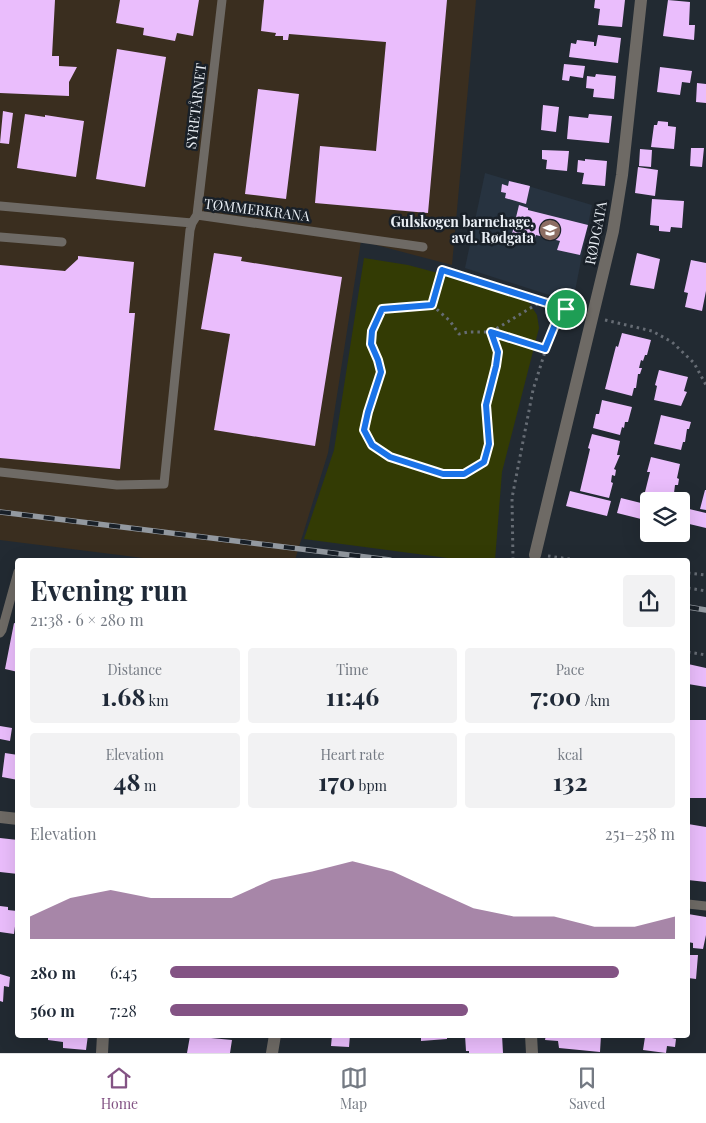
<!DOCTYPE html>
<meta charset="utf-8">
<style>
body{margin:0;font-family:"Playfair Display",serif;background:#f2f2f3;color:#1f2937;height:100vh;display:flex;flex-direction:column;font-size:19px;white-space:nowrap}
*{box-sizing:border-box;margin:0}
p{font-size:16px;color:#747a83}
.icon{flex:none;width:28px;height:28px;fill:none;stroke:currentColor;stroke-width:2;stroke-linecap:round;stroke-linejoin:round}
.map{position:relative;flex:1;overflow:hidden}
.sheet{position:absolute;left:15px;top:558px;width:675px;height:480px;display:flex;flex-direction:column;background:#fff;border-radius:5px;box-shadow:0 5px 20px #0002}
.sheet>*{flex:none}
.fabs{position:absolute;left:640px;top:492px;display:grid;gap:10px}
.fabs a{display:grid;place-items:center;width:50px;height:50px;border-radius:5px;background:#fff;box-shadow:0 5px 20px #0002;font-size:25px}
.pin{position:absolute;display:grid;place-items:center;width:42px;height:42px;color:#fff;margin:-21px;border:2px solid #fff;border-radius:50%;box-shadow:0 1px 5px #0007}
.round{display:grid;place-items:center;flex:none;width:52px;height:52px;border-radius:5px;background:#f2f2f3}
.head{display:flex;align-items:center;justify-content:space-between;height:85px;padding:0 15px}
h1{font-size:28px;font-weight:700;line-height:38px}
.figures{display:grid;grid-template-columns:repeat(3,1fr);gap:8px;height:85px;padding:5px 15px}
.figures div{display:grid;align-content:center;border-radius:5px;background:#f2f2f3;text-align:center}
.figures b{font-size:25px;font-weight:700}
.figures small{font-size:14px;font-weight:400}
.figures p{font-size:14px}
.chart{height:140px;padding:10px 15px}
.chart p{display:flex;justify-content:space-between}
.chart svg{width:100%;height:90px;margin-top:5px;fill:#835384;opacity:.7}
ul{padding:0 15px;list-style:none;font-size:16px}
li{display:grid;grid-template-columns:80px 60px 1fr;align-items:center;height:38px}
li i{height:12px;border-radius:6px;background:#835384}
.tab-bar{display:flex;justify-content:space-around;align-items:center;height:70px;border-top:1px solid #e0e1e3;background:#fff;font-size:14px;color:#747a83}
.tab-bar a{display:grid;justify-items:center;gap:2px}
.tab-bar .active{color:#835384}
.map>svg:first-child{display:block}
</style>
<div class="map">
<svg width="706" height="1053" viewBox="0 0 706 1053">
<rect width="100%" height="100%" fill="#222a32"/>
<path fill="#273340" d="M485,173L592,205L574,296L568,301L465,268Z"/>
<path fill="#3a2e1f" d="M0,0H476L452,265L361,241L328,453L295,560H159L0,540Z"/>
<path fill="#333b04" d="M364,258L408,265L453,277L528,301L537,315L539,328L502,472L495,560H463L304,539L334,450Z"/>
<path fill="#eabdfc" d="M0,0H55L52,56H59V66L77,67L69,82V96L0,93Z
M120,0H199L193,36L177,33L175,41L143,35L144,28L116,23Z
M264,0H447L428,213L315,203L320,146L376,151L386,42L289,34L288,40H283V36H275L276,33L261,31Z
M595,0H625L622,27L598,25L600,9L594,8Z
M668,0L690,2L689,25H695L694,40L663,36Z
M598,35L621,38L618,63L569,57L571,43L576,44L577,40L594,42V46H596Z
M117,49L166,57L145,187L96,179Z
M564,64L585,66L583,78L570,76L569,81L562,80Z
M660,67L692,71L690,83L682,82L680,95L657,92Z
M596,74L616,76L614,99L593,97L594,89L586,88L587,76L595,77Z
M697,83L706,84V103L696,102Z
M258,89L299,94L286,199L245,194Z
M543,105L559,107L556,132L541,130Z
M3,111L13,113L9,144L0,143Z
M25,114L45,117V115L84,121L76,177L17,168Z
M589,114L612,116L609,143L567,139L569,116L588,118Z
M658,121L668,122V126L676,127L674,149L651,147L654,125H657Z
M691,148H704L702,167L690,166Z
M640,149L652,150L651,167L639,166Z
M542,150L569,151L567,171L546,169L547,160L542,159Z
M585,159L607,161L605,186L582,184L584,173L577,172L578,160L585,161Z
M638,167L658,170L655,196L635,193Z
M509,181L530,186L526,204L505,198L506,193L501,192L502,184L508,186Z
M652,199L684,201L682,228L671,227L670,232L659,231V226L650,225Z
M519,205L528,208V210L588,225L580,255L557,250L560,241L536,235L533,244L511,238Z
M214,253L242,257L241,261L342,277L315,446L214,430L230,334L201,329Z
M637,253L660,259L654,289L630,285Z
M78,256L134,262L129,313H135L120,469L0,458V265L65,271L78,259Z
M691,260L706,263V291L702,311L685,307L688,293L684,292Z
M622,333L651,340L647,355H645L643,361L641,360L639,368H642L640,374H638L636,388H634L632,396L605,389L616,346L618,347Z
M659,370L688,377L684,391L687,392L681,406L654,400L657,386L655,385Z
M602,400L632,407L628,422H625L624,428L622,427L620,435L593,428L596,414H599Z
M661,415L691,422L689,429H687L685,442H683L681,450L654,444Z
M592,434L620,441L617,455H620L614,469L616,470L615,476L612,475L611,482L613,483L609,498L580,491L590,449L588,448Z
M651,457L680,464L677,478L679,479L678,485H675L673,501L643,500L650,472H647Z
M705,490H706V510L700,509Z
M570,491L611,501L607,516L566,506Z
M621,498L649,505V521L617,513Z
M685,508L706,513V528L681,522Z
M14,623L18,624V672L5,669Z
M688,664L706,668V687L688,684Z
M688,720H706V798H688L690,756H688L690,734H688Z
M0,726L12,728L10,741L0,739Z
M5,753L18,755V780L2,777Z
M688,824L706,827V882L688,880Z
M0,838L18,840V874L0,872Z
M0,906L8,907V910L17,911L14,934L0,932Z
M688,914L706,917V935L703,949L693,948V943L688,942Z
M688,955H698L696,979L688,978Z
M0,974L10,977L9,987L4,986L3,1002L0,1001Z
M48,1035H88L86,1050L63,1048V1042L48,1040Z
M332,1035H350L349,1047L331,1046Z
M421,1035H447V1039L421,1041Z
M465,1035H502L503,1053H469V1051H466Z
M546,1035H601L600,1052L559,1048L558,1041L545,1040Z
M642,1035H669L668,1037L676,1039L675,1047L667,1046L666,1053L643,1050L645,1037H642Z
M190,1036L232,1040L230,1053H187Z"/>
<g fill="none" stroke-linecap="round" stroke-linejoin="round">
<path stroke="#666c74" stroke-width="3" stroke-dasharray="2.5 4" stroke-linecap="butt" d="M432,305L450,321L459,334L468,332H491L498,352L496,366L486,405L489,444L484,462L464,474H443L390,457L372,445L365,430L368,412L381,372L378,359L371,344L372,331L382,309L432,305L442,270L579,313
M605,320L652,331L672,342L694,363L706,385
M491,332L542,301
M492,332L545,349
M548,556L577,560
M513,560L512,498L533,390L549,339L556,322L566,309
M688,573L706,575
M688,588L706,591
M688,652L706,655"/>
<path stroke="#6e6a65" stroke-width="9" d="M0,206L192,223L197,215L222,0
M197,215L423,247
M0,237L62,242
M0,472L117,485L164,484L190,230L192,223
M0,633L2,630L18,572
M688,904L706,906"/>
<path stroke="#6e6a65" stroke-width="12" d="M535,555L613,231L622,175L641,0
M0,817L18,819
M531,1035L532,1053
M102,1053L103,1035
M272,1053L275,1035"/>
<g stroke="#9399a0" stroke-width="5.5">
<path id="rail" d="M0,512L390,560
M688,607L706,610"/>
</g>
<use href="#rail" stroke="#192028" stroke-width="4" stroke-dasharray="11" stroke-linecap="butt"/>
</g>
<g fill="none" stroke-linecap="round" stroke-linejoin="round">
<g stroke="#fff" stroke-width="10">
<path id="route" d="M442,270L566,309L556,322L545,349L491,332L498,352L496,366L486,405L489,444L484,462L464,474H443L390,457L372,445L364,430L368,412L381,372L378,360L371,344L372,331L382,309L432,305Z"/>
</g>
<use href="#route" stroke="#1a73e8" stroke-width="6"/>
</g>
<defs>
<g id="school-disc" transform="scale(1.125)"><circle r="9.5" fill="#8d6e63" stroke="#192028"/><path d="M0-5L7-2L0 1L-7-2ZM-4 1L0 2.5L4 1V4Q0 6-4 4Z" fill="#fff"/></g>
</defs>
<g fill-rule="evenodd">
<use href="#school-disc" x="550" y="230"/>
</g>
<g text-anchor="middle" stroke-width="5" stroke-linejoin="round" paint-order="stroke">
<g font-size="14" fill="#eaeff5" stroke="#192028">
<text transform="translate(196 106) rotate(-83)" y="5">SYRETÅRNET</text>
<text transform="translate(257 210) rotate(7)" y="5">TØMMERKRANA</text>
<text transform="translate(596 233) rotate(-79)" y="5">RØDGATA</text>
</g>
<g font-size="14" font-weight="bold" fill="#eaeff5" stroke="#192028" text-anchor="end">
<text x="534" y="227">Gulskogen barnehage,<tspan x="534" dy="16">avd. Rødgata</tspan></text>
</g>
</g>
</svg>
<div class="fabs">
<a><svg class="icon" aria-label="layers" viewBox="0 0 24 24"><path d="M12 4l9 5-9 5-9-5zM3 14l9 5 9-5"/></svg></a>
</div>
<div class="pin" style="left:566px;top:309px;background:#1e9e55"><svg class="icon" aria-label="arrive" viewBox="0 0 24 24"><path d="M6 21V4h12l-3 4 3 4H6"/></svg></div>
<section class="sheet">
<div class="head"><div><h1>Evening run</h1><p>21:38 · 6 × 280 m</p></div><a class="round"><svg class="icon" aria-label="share" viewBox="0 0 24 24"><path d="M12 15V3M7 8l5-5 5 5M5 13v7h14v-7"/></svg></a></div>
<div class="figures">
<div><p>Distance</p><b>1.68<small> km</small></b></div>
<div><p>Time</p><b>11:46</b></div>
<div><p>Pace</p><b>7:00<small> /km</small></b></div>
</div>
<div class="figures">
<div><p>Elevation</p><b>48<small> m</small></b></div>
<div><p>Heart rate</p><b>170<small> bpm</small></b></div>
<div><p>kcal</p><b>132</b></div>
</div>
<div class="chart"><p><span>Elevation</span>251–258 m</p>
<svg viewBox="0 0 160 44" preserveAspectRatio="none"><path d="M0 44V33L10 24L20 20L30 24L40 24L50 24L60 15L70 11L80 6L90 11L100 20L110 29L120 33L130 33L140 38L150 38L160 33V44z"/></svg>
</div>
<ul>
<li><b>280 m</b>6:45<i style="width:89%"></i></li>
<li><b>560 m</b>7:28<i style="width:59%"></i></li>
</ul>
</section>
</div>
<nav class="tab-bar">
<a class="active"><svg class="icon" aria-label="home" viewBox="0 0 24 24"><path d="M3 11l9-7 9 7M6 9v11h12V9"/></svg>Home</a>
<a><svg class="icon" aria-label="map" viewBox="0 0 24 24"><path d="M3 6l6-2 6 2 6-2v14l-6 2-6-2-6 2zM9 4v14M15 6v14"/></svg>Map</a>
<a><svg class="icon" aria-label="saved" viewBox="0 0 24 24"><path d="M7 4h10v16l-5-4-5 4z"/></svg>Saved</a>
</nav>
